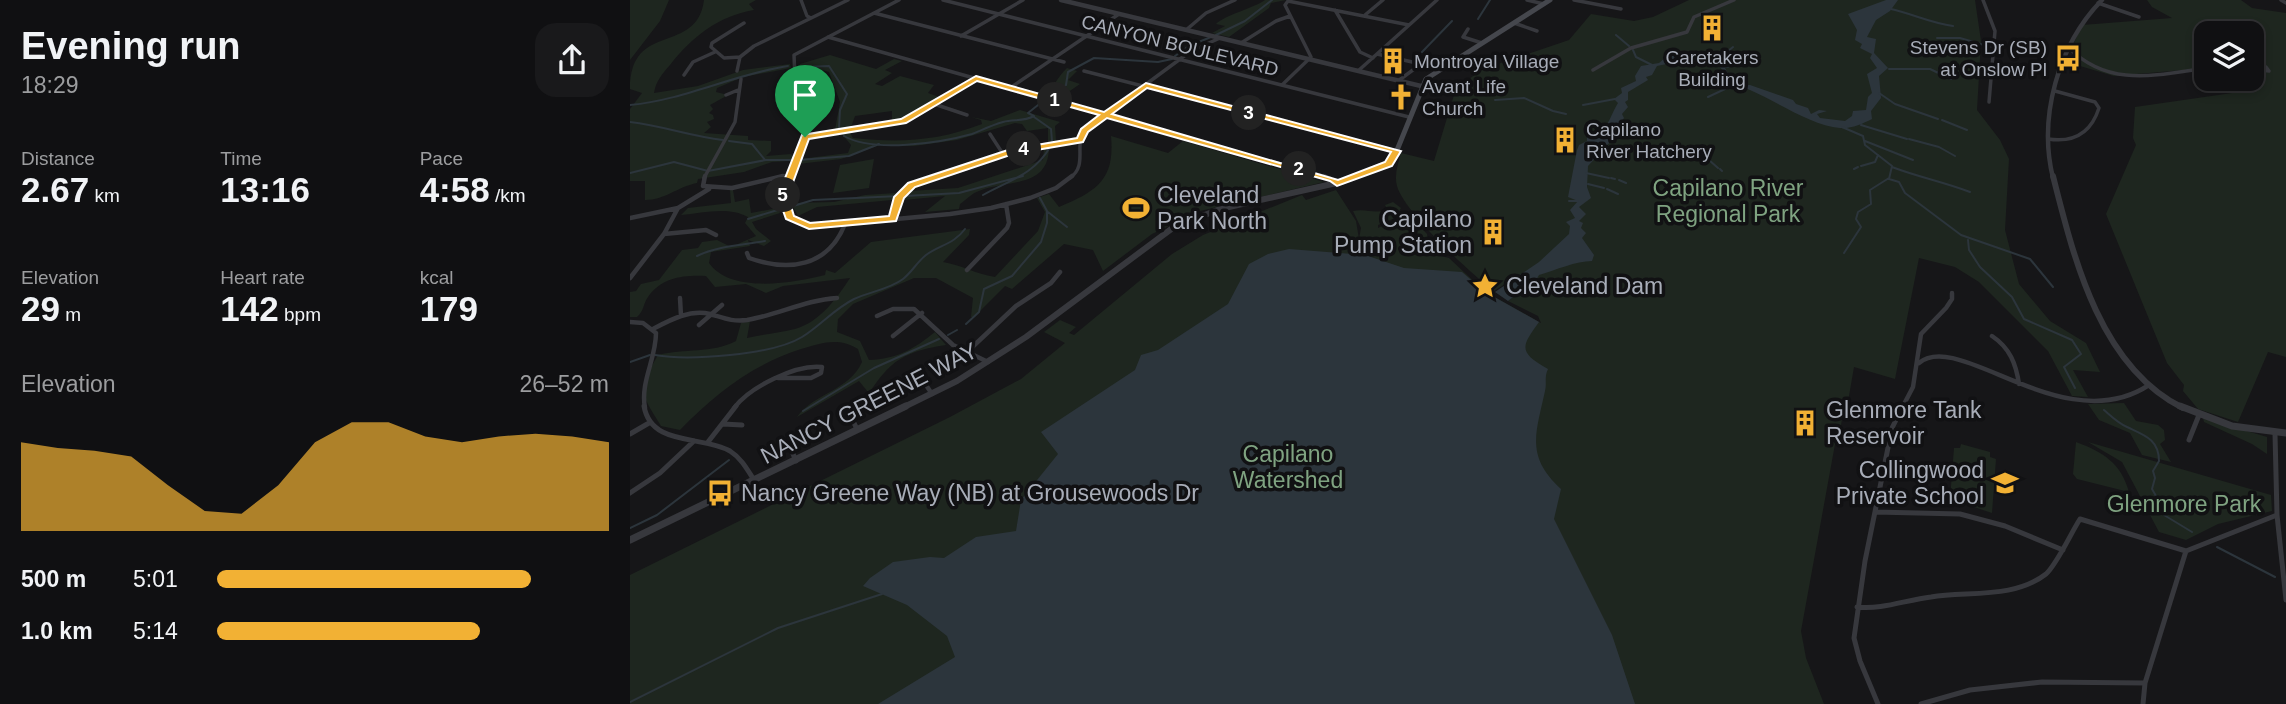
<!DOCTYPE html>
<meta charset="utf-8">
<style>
body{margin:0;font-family:Arial,sans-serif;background:#19191b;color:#f1f3f6;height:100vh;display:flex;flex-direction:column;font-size:26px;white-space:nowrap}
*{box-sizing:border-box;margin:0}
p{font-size:23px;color:#9c9d9f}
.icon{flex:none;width:38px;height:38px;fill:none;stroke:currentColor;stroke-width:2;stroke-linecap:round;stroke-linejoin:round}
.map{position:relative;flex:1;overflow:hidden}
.side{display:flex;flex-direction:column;background:#101012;width:630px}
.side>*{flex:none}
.controls{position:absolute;left:1564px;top:21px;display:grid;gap:14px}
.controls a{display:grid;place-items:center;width:70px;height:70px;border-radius:14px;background:#101012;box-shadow:0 4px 10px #0003,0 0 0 2px #303032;font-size:35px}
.pin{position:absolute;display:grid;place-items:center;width:60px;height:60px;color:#fff;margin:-72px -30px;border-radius:50% 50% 50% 0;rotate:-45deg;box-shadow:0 0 7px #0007}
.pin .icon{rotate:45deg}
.km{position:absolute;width:35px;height:35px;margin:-18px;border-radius:50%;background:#222;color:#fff;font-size:19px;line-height:35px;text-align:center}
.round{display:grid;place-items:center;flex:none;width:74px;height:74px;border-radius:21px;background:#19191b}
.overview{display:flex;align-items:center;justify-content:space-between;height:119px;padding:0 21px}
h1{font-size:38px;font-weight:700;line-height:52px}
.metrics{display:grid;grid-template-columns:repeat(3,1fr);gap:10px;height:119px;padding:7px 21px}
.metrics div{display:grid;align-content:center}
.metrics b{font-size:35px;font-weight:700}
.metrics small{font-size:19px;font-weight:400}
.metrics p{font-size:19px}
.chart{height:196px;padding:14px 21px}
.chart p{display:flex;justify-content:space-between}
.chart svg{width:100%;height:126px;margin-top:7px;fill:#f2b134;opacity:.7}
ul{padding:0 21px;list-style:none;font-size:23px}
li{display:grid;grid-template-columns:112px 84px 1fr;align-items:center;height:52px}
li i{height:18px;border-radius:9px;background:#f2b134}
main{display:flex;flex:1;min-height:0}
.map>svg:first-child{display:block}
</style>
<main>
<section class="side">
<div class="overview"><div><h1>Evening run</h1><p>18:29</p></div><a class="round"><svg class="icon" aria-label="share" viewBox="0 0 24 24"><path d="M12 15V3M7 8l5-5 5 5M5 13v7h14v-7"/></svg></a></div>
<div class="metrics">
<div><p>Distance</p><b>2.67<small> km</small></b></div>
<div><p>Time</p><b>13:16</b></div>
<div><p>Pace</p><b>4:58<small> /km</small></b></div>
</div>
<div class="metrics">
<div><p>Elevation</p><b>29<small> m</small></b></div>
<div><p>Heart rate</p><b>142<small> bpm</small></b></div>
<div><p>kcal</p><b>179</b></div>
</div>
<div class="chart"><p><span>Elevation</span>26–52 m</p>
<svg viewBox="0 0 160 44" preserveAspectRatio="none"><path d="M0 44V13L10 15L20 16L30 18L40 28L50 37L60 38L70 28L80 13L90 6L100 6L110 11L120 13L130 11L140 10L150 11L160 13V44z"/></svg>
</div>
<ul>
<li><b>500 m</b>5:01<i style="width:80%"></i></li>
<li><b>1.0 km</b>5:14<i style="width:67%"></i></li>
</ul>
</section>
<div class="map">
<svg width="1656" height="704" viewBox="0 0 1656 704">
<rect width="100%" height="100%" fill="#161618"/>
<path fill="#1e261f" d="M0,0H39L30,21L0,60Z
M74,0H126L119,4L124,10C88,16 62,37 40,65C32,74 26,81 24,93L68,86L113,70L160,64L161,68L113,77L87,88L86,92L98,95L80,105L83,109L79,113L83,115L84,119L77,122L81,127L74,133L118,136V140L141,141V151L136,156L161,154L164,157L160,161L142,162L114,172L68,179L67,183C47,187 35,200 15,200V181H0V109L12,93L0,89C0,20 67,56 74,0Z
M635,0H656L641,3L639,8L599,37L582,33L595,26L586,24C595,15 624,8 635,0Z
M1059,0H1345L1351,41L1347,110L1370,140L1379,159L1375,230L1389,284L1420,321L1456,343L1470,372L1443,370L1458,397L1442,396L1418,351L1349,282L1325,267L1289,258L1265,379L1224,367L1215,419H1212L1208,444H1205L1171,631L1176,658L1194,704H0V575L320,417L391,379L435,343L414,332L430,320L446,327L439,333L444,335L542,254L573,235L672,195L676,200L706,190L726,221L729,239L731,228L723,211C737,208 745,215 757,209L755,205L763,202L771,208L765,218L748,225V228L767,219H783L797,234L800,253L819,258L854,291L911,323L908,316L878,301L901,283L889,275L864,291C841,274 774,212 767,186C764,175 768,164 771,153L804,161L824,95L821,92L853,69L939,40L961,14L1004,21L1023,17Z
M1517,0H1611L1622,8L1656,13V357L1638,352L1608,422L1568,409L1553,391L1554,385L1537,363L1476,214L1506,145L1503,138L1505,107L1616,91L1621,81L1618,79H1622V33H1577V68L1484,76L1450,66L1443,45L1452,25L1542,18L1522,7Z
M200,55L246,69L264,59L272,61L255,70L262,73L245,84L252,86L270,76L304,85L298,93L309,97L269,120L262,122V111L225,116L221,127L205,130L210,102L199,72L181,67L170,69V64Z
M437,68L447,71L438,80L450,84L428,99L413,95C425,87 427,77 437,68Z
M390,110L430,122L425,126L426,141L418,142V128L397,131L392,124L385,123L327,140L284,146L250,145L211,159L168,164L170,159L218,153L221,145L212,134L220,133L223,138C270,143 308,141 352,124L351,120L341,117L361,121Z
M481,136L538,153L553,141L694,182L570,211L522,234L473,271L463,250L434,244L382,289L375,286L344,317H341L343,298L306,278H284L223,304L208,319L207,332L230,341L239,360C267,359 284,349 305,332L316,345C263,353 257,367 229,408H226L238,392L229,381L167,417C184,393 219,391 232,362L228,349C208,337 192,343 171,349C122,365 86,393 50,430L31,426C10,392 7,391 28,355C55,348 81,354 106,341L111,323L120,321L117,338C133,334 150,333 165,329C190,322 207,298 220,278L153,286L136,293L116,284L85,287L76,276C54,275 32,277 18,297C13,304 14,311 7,317H0V292L6,291L11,284L29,280L52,250L68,248L72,242L87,240L101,247L126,236L115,223L118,217C98,206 73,213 51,215L58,208L101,203L100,190H103L105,202L119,199L121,213L148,208L150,213L122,222L126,229L141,241L134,246L118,240L120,246L81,252L79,263C101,294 163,283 195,275L196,270L205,273L241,242L340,229L339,235L313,262C332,265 345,274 365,277L408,231L415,212L407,198L419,194L429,207C467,191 485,180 481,136Z
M419,148C418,189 377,179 349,191C342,193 336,200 330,204L329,209L295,212L315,196L274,200L279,191L328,188L413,160L414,149Z
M244,159L239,188L203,193L210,165Z
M266,193L262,200L187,207L168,216L161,203L204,202L235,195Z
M1494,403L1506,421L1528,425L1534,430L1535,440L1530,444L1541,462L1512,455L1500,433L1469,420L1458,404Z
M1573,418L1637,437V454L1622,444L1574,422Z
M1446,442C1473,452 1491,463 1499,492L1447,479L1443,474Z
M1458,442L1641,495L1642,511L1588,524L1556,540L1529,532L1492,462Z
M1331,444L1360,452V457L1366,459L1362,513L1320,499L1324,448H1330Z"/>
<path fill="#2c353c" d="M1256,0H1268L1260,11L1246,20L1237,37L1246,39L1244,53L1258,68L1249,76L1251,98L1241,111L1242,119C1232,124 1221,129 1210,128C1182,126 1146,101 1120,90C1104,83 1098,95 1085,80L1096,75L1085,60L1051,61L1027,66L1022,75L1016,77L1018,80L998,92V100L995,102L998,107L992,114L994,118L986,128L982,140L958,166L957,187L961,198L949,207L956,214L949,221L953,223L951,228L956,233L952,238L964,255L962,261C946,261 926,270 909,275L906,280L878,301L865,292L909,262L939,234L940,226L936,222L945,218L940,210L948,201L938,197L947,150L949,145L957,141V137C982,127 977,121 988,103L984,99L992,93L991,88L1006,81L1005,76L1011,66L1029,63L1036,57L1043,55L1053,57L1082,53L1099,58L1096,63L1102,67L1095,68L1099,75L1108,76L1098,80L1103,85H1120L1163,100L1166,104L1178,108L1181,114L1189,110L1197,111L1187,114L1190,118L1215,121L1222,116L1223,111L1236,110L1238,97L1242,93L1237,74L1247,68L1240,58L1242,54L1230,48L1232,44L1225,40L1227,30L1218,14Z
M659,249L735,255L774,268L832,272L854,291L852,293L856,296L859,294L909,322C891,347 888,352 918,369C914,377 917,383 915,391C906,433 895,456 931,489L924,519L982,635L1005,704H248L325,657L317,636L277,605L233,586L240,578L263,562L300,557L314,558L346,537L386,531L391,500L428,454L411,432L505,370L511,355L528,350L598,304L619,264L638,254Z"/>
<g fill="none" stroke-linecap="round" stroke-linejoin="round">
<path stroke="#2c353c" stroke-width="2" d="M1261,9C1283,14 1301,23 1323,26
M848,19L860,0
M586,35L615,21L642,0
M986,35L999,46
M1307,38H1330L1361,47
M1003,50L1006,57L1022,65
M792,52L822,21
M1093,55L1103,47
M545,56L559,46L581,37
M172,67L199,66L217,94L210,110L209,128
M1259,69H1300L1321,79
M1249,93L1265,104L1308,119
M423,94L436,85L438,72L464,58L528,62L542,59
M1078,97L1095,89
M865,100L894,98L923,111L936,114
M0,105C55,100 104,74 158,66
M953,105L985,99
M404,117L421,129L422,141
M1312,120L1337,130
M0,122C34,126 59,136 93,140
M1231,125L1277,139
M1212,127L1233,136L1235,145L1262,166L1259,179L1269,182L1275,193L1331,235L1400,259L1423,287
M214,136C243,153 310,143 342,134C352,130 362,125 373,122C384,119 393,122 404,116L398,113L413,101
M1279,139L1309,147L1325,156
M99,141L122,144L135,160
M1235,141L1283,160
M1082,153L1079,160L1088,168
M169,160L219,156L249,144
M1231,166L1245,162L1248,155
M1262,167C1288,177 1314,182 1340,192
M1090,169L1092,171
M1224,169L1228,167
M0,173L44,162L78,171L136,160H161
M956,173L979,178
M981,178L985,179
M989,180L996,183
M958,184L974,188
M977,189L988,194
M353,195C378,181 405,174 420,147
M275,196L329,193L393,176
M939,201H948
M160,207L183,200L269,196
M418,212L437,227
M118,219L151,209
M1338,240L1339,250L1350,267L1382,297L1394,319L1442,340L1451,354L1434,367L1445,388
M1214,253L1231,227L1226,219L1228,212L1241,204L1240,190L1259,178
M67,256C87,246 112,245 135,241
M336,324L349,312L354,289L382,276L411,242L417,223V211L410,198
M318,335L327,330
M25,355C58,361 143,355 172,337C190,326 204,309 224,299C239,292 260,289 273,279C282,272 287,262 296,255C310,245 324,244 335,229
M0,362L20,355
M1474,410C1481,416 1488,423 1497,427C1514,435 1529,439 1529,461L1523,471L1525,478L1522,489L1526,496
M173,411L244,368L309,339
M1529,499L1534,515L1562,532
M0,528L27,515L99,460
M1587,547L1645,577
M0,702L148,628L252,594"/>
<path stroke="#37383d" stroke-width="3.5" d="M171,0L177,16L181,18
M313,0L779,117
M897,0L914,4
M944,0L991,9
M1353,0L1365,31L1359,102
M1651,0L1656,3
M1468,3L1509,17
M705,10L730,52L743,58
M244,13L434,62
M735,15L753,0
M884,23L907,31
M838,29L833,37L852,43
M556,30L576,13L605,0
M331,36L393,0
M198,37L700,178
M611,43L646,21L660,16
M1439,48C1479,88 1526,75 1577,68
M747,54L791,64L768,81
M110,57L94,58L81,47L82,43L114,23
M1622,69L1639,71L1636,67
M963,70L1001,48L1057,32L1064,17L1104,0
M107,71L110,57L124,46L218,0
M454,71L767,151
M728,71L807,0
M54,75L63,62L85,52
M652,85L681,57L655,5L658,1L779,25
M380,88L489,14
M96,95L108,90
M304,104L337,115
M360,134L373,154
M175,137L273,121L346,78
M1418,139C1444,143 1461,133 1469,108L1465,102L1425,91
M74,178L105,122L111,79
M146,178L159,175
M159,178L176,132L165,79L164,55L269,0
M301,178L381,152L450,140
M440,178C458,165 444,146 454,130L561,51L590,38"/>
<path stroke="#37383d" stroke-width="4.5" d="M75,176L73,186L102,188L153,176
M160,176L153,196L157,214L169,223L201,225L320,214L361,208L400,198L426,188L442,176
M694,176L706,183
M0,218L48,208L79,189
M263,219C273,188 274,187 306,176
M34,234L76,230L86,235
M117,253L119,258C159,272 198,267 215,224
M337,270L377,228L379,223L376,204
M0,278L34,234L48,208
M50,298L51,316
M247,316L263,309H284L323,345L358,362
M0,322L13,323L26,333C26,359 10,382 15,408
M69,325L92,305
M23,329C40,320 60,309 80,314C94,318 102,322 117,320C148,315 175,300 207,298
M263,336L292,313
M1362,336C1380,348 1386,364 1389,384
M337,352L386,306L421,283L430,272
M1289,363C1329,329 1434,441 1519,385
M294,374V382L302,394
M104,408C120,387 166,364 192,367L191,373L181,378H148
M1272,408L1283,387L1291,334L1316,308L1322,299V293"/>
<path stroke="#37383d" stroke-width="5" d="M14,406C21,447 72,435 100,451C111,458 117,469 124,480
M224,413L223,421L227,429
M93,424L112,425
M0,434L19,423
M1645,434L1647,515L1656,600
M1559,440L1569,415
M78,442L106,406
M161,449L166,461
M0,493L30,473L64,441
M1245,512L1330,514L1375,526L1433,550
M1227,607C1251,610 1276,600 1301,597C1338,591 1384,599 1416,574C1427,564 1441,533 1450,519L1556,551
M1248,704L1230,661L1224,638L1235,561L1262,428L1273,406
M1291,704L1340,690L1412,682L1515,683
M1513,704L1515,683L1556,551L1647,515"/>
<path stroke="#37383d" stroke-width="4.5" d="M431,0L791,86
M1423,178C1408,117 1428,45 1472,0"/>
<path stroke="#37383d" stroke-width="6" d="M1423,176C1444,259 1470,367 1553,408
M272,408L327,381L396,337L544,227L590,209L711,182"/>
<path stroke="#37383d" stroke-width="7" d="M1550,406L1602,426L1656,433
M0,540L276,406"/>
<path stroke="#45474d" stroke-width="5" d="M721,178L763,160L796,79L920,0"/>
<path stroke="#45474d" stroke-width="6" d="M711,182L725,176"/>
</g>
<path fill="#f2b134" stroke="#fff" stroke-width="2" fill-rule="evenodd" d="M346,76L474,112L516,83L771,151L762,166L707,186L700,181L477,118L458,132L453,142L383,154L285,187L274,198L266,221L179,229L156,219L148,196L172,135L271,119ZM347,81L469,115L451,129L447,138L378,150L278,183L264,197L259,216L180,223L164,216L158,196L179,139L276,123ZM517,88L761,152L755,162L708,180L482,114Z"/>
<defs>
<g id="building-bare" transform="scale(2.1)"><path d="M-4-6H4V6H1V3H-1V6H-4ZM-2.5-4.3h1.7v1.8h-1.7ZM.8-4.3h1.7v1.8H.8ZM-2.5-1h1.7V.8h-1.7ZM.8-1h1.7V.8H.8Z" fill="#f2b134" stroke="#111113" stroke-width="2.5" paint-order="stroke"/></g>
<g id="bus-bare" transform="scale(2.1)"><path d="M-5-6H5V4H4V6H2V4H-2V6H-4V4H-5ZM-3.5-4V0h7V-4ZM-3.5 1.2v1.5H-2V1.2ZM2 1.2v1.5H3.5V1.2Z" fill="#f2b134" stroke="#111113" stroke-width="2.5" paint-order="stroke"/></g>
<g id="church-bare" transform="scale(2.1)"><path d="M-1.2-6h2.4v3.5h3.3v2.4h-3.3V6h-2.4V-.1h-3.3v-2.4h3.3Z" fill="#f2b134" stroke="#111113" stroke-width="2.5" paint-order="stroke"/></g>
<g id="stadium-bare" transform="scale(2.1)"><path d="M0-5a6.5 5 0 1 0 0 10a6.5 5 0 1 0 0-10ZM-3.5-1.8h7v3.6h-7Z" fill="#f2b134" stroke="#111113" stroke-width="2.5" paint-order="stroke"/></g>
<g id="sight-bare" transform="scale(2.1)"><path d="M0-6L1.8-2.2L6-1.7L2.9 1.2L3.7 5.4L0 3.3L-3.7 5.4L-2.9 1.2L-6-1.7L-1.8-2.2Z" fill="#f2b134" stroke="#111113" stroke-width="2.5" paint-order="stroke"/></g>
<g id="school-bare" transform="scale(2.1)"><path d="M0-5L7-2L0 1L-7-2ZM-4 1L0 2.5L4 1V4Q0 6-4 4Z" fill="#f2b134" stroke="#111113" stroke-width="2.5" paint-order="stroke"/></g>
</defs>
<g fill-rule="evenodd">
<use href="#building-bare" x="1082" y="28"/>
<use href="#bus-bare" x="1438" y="58"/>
<use href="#building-bare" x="763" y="61"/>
<use href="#church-bare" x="771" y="97"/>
<use href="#building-bare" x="935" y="140"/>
<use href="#stadium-bare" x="506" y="208"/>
<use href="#building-bare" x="863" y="232"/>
<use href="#sight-bare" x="855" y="286"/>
<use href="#building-bare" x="1175" y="423"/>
<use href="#school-bare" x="1375" y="483"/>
<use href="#bus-bare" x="90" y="493"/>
</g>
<g text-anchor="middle" stroke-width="7" stroke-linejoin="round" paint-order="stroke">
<g font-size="19" fill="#a8adb8" stroke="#111113">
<text transform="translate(550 45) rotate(14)" y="7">CANYON BOULEVARD</text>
</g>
<g font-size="19" fill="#a8adb8" stroke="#111113" text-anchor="start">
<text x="1417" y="54" text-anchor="end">Stevens Dr (SB)<tspan x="1417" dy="22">at Onslow Pl</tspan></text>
<text x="1082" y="64" text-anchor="middle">Caretakers<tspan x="1082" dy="22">Building</tspan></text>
<text x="784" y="68">Montroyal Village</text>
<text x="792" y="93">Avant Life<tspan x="792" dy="22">Church</tspan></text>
<text x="956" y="136">Capilano<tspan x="956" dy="22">River Hatchery</tspan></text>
</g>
<g font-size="23" fill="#7fa381" stroke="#111113">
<text x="1098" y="196">Capilano River<tspan x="1098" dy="26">Regional Park</tspan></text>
<text x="658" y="462">Capilano<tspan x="658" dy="26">Watershed</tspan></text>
<text x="1554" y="512">Glenmore Park</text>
</g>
<g font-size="23" fill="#a8adb8" stroke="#111113" text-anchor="start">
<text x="527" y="203">Cleveland<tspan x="527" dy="26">Park North</tspan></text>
<text x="842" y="227" text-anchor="end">Capilano<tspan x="842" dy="26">Pump Station</tspan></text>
<text x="876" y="294">Cleveland Dam</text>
<text x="1196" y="418">Glenmore Tank<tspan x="1196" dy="26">Reservoir</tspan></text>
<text x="1354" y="478" text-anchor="end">Collingwood<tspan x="1354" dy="26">Private School</tspan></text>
<text x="111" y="501">Nancy Greene Way (NB) at Grousewoods Dr</text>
</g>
<g font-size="23" fill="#a8adb8" stroke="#111113">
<text transform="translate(239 403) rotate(-27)" y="8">NANCY GREENE WAY</text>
</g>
</g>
</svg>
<div class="controls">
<a><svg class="icon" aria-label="layers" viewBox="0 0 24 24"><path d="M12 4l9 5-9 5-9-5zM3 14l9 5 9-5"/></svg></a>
</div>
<div class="pin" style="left:175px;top:137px;background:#1e9e55"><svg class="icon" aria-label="arrive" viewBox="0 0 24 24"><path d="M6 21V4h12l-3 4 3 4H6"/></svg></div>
<b class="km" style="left:425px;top:100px">1</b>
<b class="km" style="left:669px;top:169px">2</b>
<b class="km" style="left:619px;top:113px">3</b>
<b class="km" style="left:394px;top:149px">4</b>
<b class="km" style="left:153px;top:195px">5</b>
</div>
</main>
